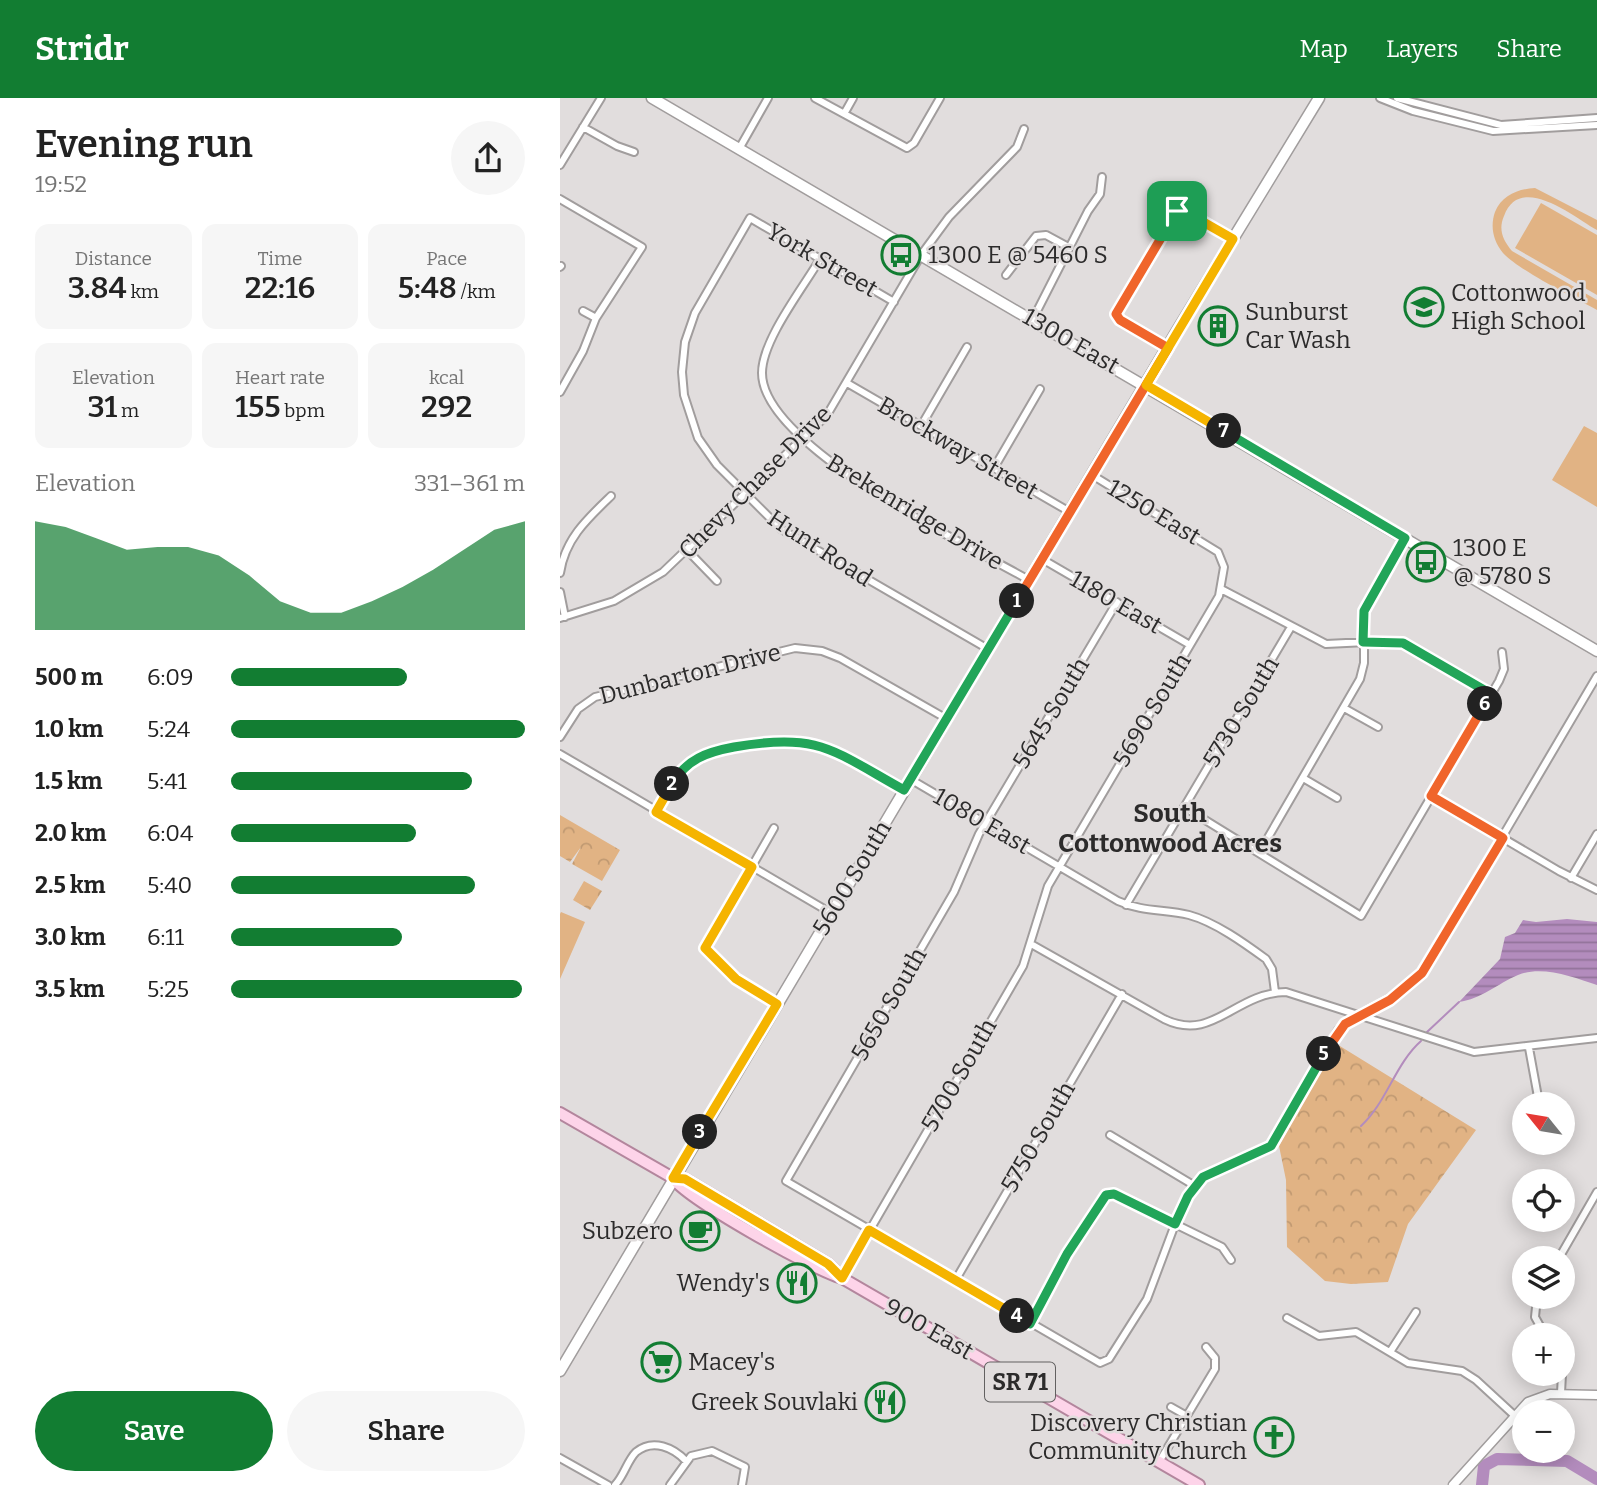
<!DOCTYPE html>
<meta charset="utf-8">
<style>
body{margin:0;font-family:Bitter,serif;background:#f6f6f6;color:#222;height:100vh;display:flex;flex-direction:column;font-size:26px;white-space:nowrap}
*{box-sizing:border-box;margin:0}
p{font-size:23px;color:#767676}
.icon{flex:none;width:38px;height:38px;fill:none;stroke:currentColor;stroke-width:2;stroke-linecap:round;stroke-linejoin:round}
.map{position:relative;flex:1;overflow:hidden}
.side{display:flex;flex-direction:column;background:#fff;width:560px}
.side>*{flex:none}
.needle{width:46px;rotate:300deg}
.fabs{position:absolute;left:952px;top:994px;display:grid;gap:14px}
.fabs a{display:grid;place-items:center;width:63px;height:63px;border-radius:50%;background:#fff;box-shadow:0 4px 18px #0003;font-size:35px}
.pin{position:absolute;display:grid;place-items:center;width:60px;height:60px;color:#fff;margin:-30px;border-radius:14px;box-shadow:0 4px 10px #0006}
.km{position:absolute;width:35px;height:35px;margin:-18px;border-radius:50%;background:#222;color:#fff;font-size:19px;line-height:35px;text-align:center}
.round{display:grid;place-items:center;flex:none;width:74px;height:74px;border-radius:37px;background:#f6f6f6}
.summary{display:flex;align-items:center;justify-content:space-between;height:119px;padding:0 35px}
h1{font-size:38px;font-weight:600;line-height:52px}
.metrics{display:grid;grid-template-columns:repeat(3,1fr);gap:10px;height:119px;padding:7px 35px}
.metrics div{display:grid;align-content:center;border-radius:14px;background:#f6f6f6;text-align:center}
.metrics b{font-size:30px;font-weight:600}
.metrics small{font-size:19px;font-weight:400}
.metrics p{font-size:19px}
.chart{height:196px;padding:14px 35px}
.chart p{display:flex;justify-content:space-between}
.chart svg{width:100%;height:126px;margin-top:7px;fill:#127d32;opacity:.7}
.primary-button{display:flex;gap:14px;margin-top:auto;padding:14px 35px}
.primary-button a{flex:1;height:80px;border-radius:42px;background:#127d32;color:#fff;font-size:28px;font-weight:600;line-height:80px;text-align:center}
.primary-button a+a{background:#f6f6f6;color:#222}
ul{padding:0 35px;list-style:none;font-size:23px}
li{display:grid;grid-template-columns:112px 84px 1fr;align-items:center;height:52px}
li i{height:18px;border-radius:9px;background:#127d32}
header{display:flex;align-items:center;gap:42px;box-sizing:border-box;height:98px;padding:0 35px;background:#127d32;color:#fff}
header strong{font-size:33px}
nav{display:flex;gap:38px;margin-inline-start:auto;font-size:24px}
main{display:flex;flex:1;min-height:0}
.map>svg:first-child{display:block}
</style>
<header>
<strong>Stridr</strong>
<nav><a>Map</a><a>Layers</a><a>Share</a></nav>
</header>
<main>
<section class="side">
<div class="summary"><div><h1>Evening run</h1><p>19:52</p></div><a class="round"><svg class="icon" aria-label="share" viewBox="0 0 24 24"><path d="M12 15V3M7 8l5-5 5 5M5 13v7h14v-7"/></svg></a></div>
<div class="metrics">
<div><p>Distance</p><b>3.84<small> km</small></b></div>
<div><p>Time</p><b>22:16</b></div>
<div><p>Pace</p><b>5:48<small> /km</small></b></div>
</div>
<div class="metrics">
<div><p>Elevation</p><b>31<small> m</small></b></div>
<div><p>Heart rate</p><b>155<small> bpm</small></b></div>
<div><p>kcal</p><b>292</b></div>
</div>
<div class="chart"><p><span>Elevation</span>331–361 m</p>
<svg viewBox="0 0 160 44" preserveAspectRatio="none"><path d="M0 44V6L10 8L20 12L30 16L40 15L50 15L60 18L70 25L80 34L90 38L100 38L110 34L120 29L130 23L140 16L150 9L160 6V44z"/></svg>
</div>
<ul>
<li><b>500 m</b>6:09<i style="width:60%"></i></li>
<li><b>1.0 km</b>5:24<i style="width:100%"></i></li>
<li><b>1.5 km</b>5:41<i style="width:82%"></i></li>
<li><b>2.0 km</b>6:04<i style="width:63%"></i></li>
<li><b>2.5 km</b>5:40<i style="width:83%"></i></li>
<li><b>3.0 km</b>6:11<i style="width:58%"></i></li>
<li><b>3.5 km</b>5:25<i style="width:99%"></i></li>
</ul>
<div class="primary-button"><a>Save</a><a>Share</a></div>
</section>
<div class="map">
<svg width="1037" height="1387" viewBox="0 0 1037 1387">
<defs>
<pattern id="park-crowns" width="20" height="18" patternUnits="userSpaceOnUse" patternTransform="scale(1.75)"><rect width="20" height="18" fill="#e1b384"/><path d="M2 6a3 3 0 1 1 6 0M12 15a3 3 0 1 1 6 0" fill="none" stroke="#c19a72"/></pattern>
<pattern id="water-rules" width="6" height="5" patternUnits="userSpaceOnUse" patternTransform="scale(1.75)"><rect width="6" height="5" fill="#b38cbd"/><path d="M0 2.5h6" fill="none" stroke="#92739a"/></pattern>
</defs>
<rect width="100%" height="100%" fill="#e1dddd"/>
<path fill="#e1b384" d="M975,90L1037,122V132C1014,119 960,74 944,118C938,132 943,142 952,153L1037,202V212C1013,199 960,173 943,155C933,143 930,128 935,114C942,97 958,91 975,90Z
M981,105L1037,137V197L955,150Z
M1024,328L1037,335V409L992,382Z
M1,814L25,824L0,881V816Z"/>
<path fill="url(#park-crowns)" d="M0,717L60,752L42,783L12,766L21,749L10,764L0,758Z
M24,783L42,793L30,812L13,802Z
M775,945L916,1032L848,1126L828,1184L791,1186L765,1183L727,1149L726,1082L719,1048Z"/>
<path fill="url(#water-rules)" d="M1007,821L1037,824V887C1013,879 982,867 958,877C937,886 921,901 899,904L940,861L945,839L955,835L963,822L976,824Z"/>
<g fill="none" stroke-linecap="round" stroke-linejoin="round">
<path stroke="#b38cbd" stroke-width="2" d="M867,934L899,904
M801,1028C827,1004 835,966 861,943"/>
<path stroke="#b38cbd" stroke-width="12" d="M922,1387L924,1368L937,1361L1007,1363L1037,1381"/>
<g stroke="#a19d9d" stroke-width="10">
<path id="minor" d="M255,0L347,50L354,45L380,0
M820,0L853,13L933,33L1037,27
M837,0L941,27L1037,20
M284,16L293,0
M23,29L57,48L74,54
M179,51L208,0
M0,67L41,0
M0,101L82,149L36,220L23,253L0,294
M260,161C243,190 202,242 202,275C202,348 409,448 469,482
M0,169L1,168
M446,177L476,138L486,137L510,150
M334,204L190,120L135,215L125,244L122,274L124,297L138,340L157,367L221,431L428,551
M23,213L36,220
M473,221L528,113L540,96L542,79
M608,249L560,222L556,216L613,117L617,113H624L673,141
M287,285L510,414
M361,328L407,249
M434,370L480,291
M127,452L157,483
M482,461L630,547
M0,475C5,441 27,421 51,398
M661,491L766,546L827,543L843,545L931,596
M0,494L5,519
M557,504L419,736L394,794L226,1083L540,1265L549,1261L587,1201L620,1113L635,1088L649,1075L711,1048L778,932L798,917L841,894L862,875L1037,578
M0,520L54,503L103,474L267,317L361,157L389,119L457,49L464,31
M784,610L818,629
M0,639L18,611L35,599L235,550L262,553L280,560L387,621
M0,656L271,815
M743,680L777,700
M350,681L558,803C582,814 605,811 629,817C655,824 684,845 706,861L712,871L715,894
M871,698L999,773L1037,792
M624,709L801,818L939,583L944,571L942,554
M96,714C124,666 128,657 184,647C259,634 282,658 344,692
M214,730L145,850L176,881L217,906
M699,755L800,581L804,565V513L845,440
M1011,780L1037,736
M566,807L731,529
M471,846L604,921C653,945 674,895 726,894L914,954L1037,940
M969,950L978,999
M550,1037L635,1088
M999,1160L1037,1094
M282,1180L463,868L488,788L659,498L664,469L658,454L532,377
M395,1183L562,896
M977,1199L975,1219L985,1237
M727,1220L759,1238L796,1234L848,1265L902,1273L916,1282L954,1317
M469,1225L507,1156L541,1102L548,1096L560,1099L662,1149L671,1162
M830,1254L856,1214
M1001,1295L1002,1276
M611,1309L627,1318
M0,1360L48,1387
M599,1364L655,1271V1260L646,1249
M55,1387C64,1378 67,1363 76,1354C93,1340 114,1350 126,1363
M110,1387L131,1358L152,1353L185,1369L182,1387"/>
</g>
<g stroke="#a19d9d" stroke-width="11">
<path id="tertiary" d="M893,1387L968,1304L990,1296L1037,1297"/>
</g>
<g stroke="#a19d9d" stroke-width="13">
<path id="secondary" d="M92,0L1037,553
M0,1273L615,236L759,0"/>
</g>
<g stroke="#b3869d" stroke-width="14">
<path id="primary" d="M0,1015L113,1080L125,1081L268,1166L280,1178
M113,1080C127,1101 254,1172 282,1180L639,1387"/>
</g>
<use href="#minor" stroke="#fff" stroke-width="6"/>
<use href="#tertiary" stroke="#fff" stroke-width="8"/>
<use href="#secondary" stroke="#fff" stroke-width="10"/>
<use href="#primary" stroke="#fdd4e9" stroke-width="10"/>
</g>
<g fill="none" stroke-linecap="round" stroke-linejoin="round">
<g stroke="#fff" stroke-width="14">
<path id="split-1" d="M457,503L608,250L560,222L556,216L617,113"/>
</g>
<g stroke="#fff" stroke-width="14">
<path id="split-2" d="M112,686C127,661 147,654 174,649C259,634 272,652 344,692L457,503"/>
</g>
<g stroke="#fff" stroke-width="14">
<path id="split-3" d="M112,686L96,714L192,769L145,850L176,881L217,906L140,1034"/>
</g>
<g stroke="#fff" stroke-width="14">
<path id="split-4" d="M140,1034L113,1080L125,1081L268,1166L282,1180L309,1132L457,1218"/>
</g>
<g stroke="#fff" stroke-width="14">
<path id="split-5" d="M457,1218L470,1226L507,1156L546,1097L554,1096L615,1126L628,1098L643,1079L711,1048L764,956"/>
</g>
<g stroke="#fff" stroke-width="14">
<path id="split-6" d="M764,956L785,926L830,902L862,875L943,740L871,698L925,606"/>
</g>
<g stroke="#fff" stroke-width="14">
<path id="split-7" d="M664,333L845,440L804,513L803,544L843,545L931,596L925,606"/>
</g>
<g stroke="#fff" stroke-width="14">
<path id="split-8" d="M617,113H624L673,141L586,287L664,333"/>
</g>
<use href="#split-1" stroke="#f0652b" stroke-width="9"/>
<use href="#split-2" stroke="#22a559" stroke-width="9"/>
<use href="#split-3" stroke="#f5b400" stroke-width="9"/>
<use href="#split-4" stroke="#f5b400" stroke-width="9"/>
<use href="#split-5" stroke="#22a559" stroke-width="9"/>
<use href="#split-6" stroke="#f0652b" stroke-width="9"/>
<use href="#split-7" stroke="#22a559" stroke-width="9"/>
<use href="#split-8" stroke="#f5b400" stroke-width="9"/>
</g>
<defs>
<g id="bus-ring" transform="scale(2.0125)"><circle r="9.5" fill="#e1dddd" stroke="#127d32" stroke-width="1.5"/><path d="M-5-6H5V4H4V6H2V4H-2V6H-4V4H-5ZM-3.5-4V0h7V-4ZM-3.5 1.2v1.5H-2V1.2ZM2 1.2v1.5H3.5V1.2Z" fill="#127d32"/></g>
<g id="school-ring" transform="scale(2.0125)"><circle r="9.5" fill="#e1dddd" stroke="#127d32" stroke-width="1.5"/><path d="M0-5L7-2L0 1L-7-2ZM-4 1L0 2.5L4 1V4Q0 6-4 4Z" fill="#127d32"/></g>
<g id="building-ring" transform="scale(2.0125)"><circle r="9.5" fill="#e1dddd" stroke="#127d32" stroke-width="1.5"/><path d="M-4-6H4V6H1V3H-1V6H-4ZM-2.5-4.3h1.7v1.8h-1.7ZM.8-4.3h1.7v1.8H.8ZM-2.5-1h1.7V.8h-1.7ZM.8-1h1.7V.8H.8Z" fill="#127d32"/></g>
<g id="cafe-ring" transform="scale(2.0125)"><circle r="9.5" fill="#e1dddd" stroke="#127d32" stroke-width="1.5"/><path d="M-5.5-4.5H6V0H3Q3 3.5 0 3.5H-2.5Q-5.5 3.5-5.5 0ZM3-3.2v2h1.7v-2ZM-6 4.5H4V6H-6Z" fill="#127d32"/></g>
<g id="restaurant-ring" transform="scale(2.0125)"><circle r="9.5" fill="#e1dddd" stroke="#127d32" stroke-width="1.5"/><path d="M-5-6h1v4h1v-4h1v4h1v-4h1v5L-1.5 .5V6h-2V.5L-5-1ZM5-6V6H3V1.5H1.5Q1.5-4 5-6Z" fill="#127d32"/></g>
<g id="supermarket-ring" transform="scale(2.0125)"><circle r="9.5" fill="#e1dddd" stroke="#127d32" stroke-width="1.5"/><path d="M-6-5.5h2.5l.6 2H6L4.5 2H-2.5L-4.4-4H-6ZM-1.5 3.2a1.3 1.3 0 1 0 .1 0ZM3 3.2a1.3 1.3 0 1 0 .1 0Z" fill="#127d32"/></g>
<g id="church-ring" transform="scale(2.0125)"><circle r="9.5" fill="#e1dddd" stroke="#127d32" stroke-width="1.5"/><path d="M-1.2-6h2.4v3.5h3.3v2.4h-3.3V6h-2.4V-.1h-3.3v-2.4h3.3Z" fill="#127d32"/></g>
</defs>
<g fill-rule="evenodd">
<use href="#bus-ring" x="341" y="157"/>
<use href="#school-ring" x="864" y="209"/>
<use href="#building-ring" x="658" y="228"/>
<use href="#bus-ring" x="866" y="464"/>
<use href="#cafe-ring" x="140" y="1133"/>
<use href="#restaurant-ring" x="237" y="1185"/>
<use href="#supermarket-ring" x="101" y="1264"/>
<use href="#restaurant-ring" x="325" y="1304"/>
<use href="#church-ring" x="714" y="1339"/>
</g>
<g text-anchor="middle" stroke-width="5" stroke-linejoin="round" paint-order="stroke">
<rect fill="#e1dddd" stroke="#626060" stroke-width="2" x="425" y="1264.5" width="70" height="39" rx="5"/>
<g font-size="23" font-weight="bold" fill="#2c2b2b">
<text x="460" y="1292">SR 71</text>
</g>
<g font-size="24" fill="#2c2b2b" stroke="#e1dddd" text-anchor="start">
<text x="368" y="165">1300 E @ 5460 S</text>
<text x="891" y="203">Cottonwood<tspan x="891" dy="28">High School</tspan></text>
<text x="685" y="222">Sunburst<tspan x="685" dy="28">Car Wash</tspan></text>
<text x="893" y="458">1300 E<tspan x="893" dy="28">@ 5780 S</tspan></text>
<text x="113" y="1141" text-anchor="end">Subzero</text>
<text x="210" y="1193" text-anchor="end">Wendy's</text>
<text x="128" y="1272">Macey's</text>
<text x="298" y="1312" text-anchor="end">Greek Souvlaki</text>
<text x="687" y="1333" text-anchor="end">Discovery Christian<tspan x="687" dy="28">Community Church</tspan></text>
</g>
<g font-size="24" fill="#2c2b2b" stroke="#e1dddd">
<text transform="translate(262 162) rotate(30)" y="8">York Street</text>
<text transform="translate(511 243) rotate(30)" y="8">1300 East</text>
<text transform="translate(398 350) rotate(30)" y="8">Brockway Street</text>
<text transform="translate(195 384) rotate(-45)" y="8">Chevy Chase Drive</text>
<text transform="translate(355 414) rotate(31)" y="8">Brekenridge Drive</text>
<text transform="translate(594 414) rotate(31)" y="8">1250 East</text>
<text transform="translate(260 450) rotate(33)" y="8">Hunt Road</text>
<text transform="translate(556 504) rotate(30)" y="8">1180 East</text>
<text transform="translate(130 576) rotate(-14)" y="8">Dunbarton Drive</text>
<text transform="translate(592 612) rotate(-59)" y="8">5690 South</text>
<text transform="translate(681 614) rotate(-59)" y="8">5730 South</text>
<text transform="translate(491 615) rotate(-59)" y="8">5645 South</text>
<text transform="translate(422 723) rotate(30)" y="8">1080 East</text>
<text transform="translate(292 780) rotate(-59)" y="8">5600 South</text>
<text transform="translate(329 906) rotate(-60)" y="8">5650 South</text>
<text transform="translate(399 977) rotate(-60)" y="8">5700 South</text>
<text transform="translate(478 1039) rotate(-60)" y="8">5750 South</text>
<text transform="translate(369 1231) rotate(30)" y="8">900 East</text>
</g>
<g font-size="26" font-weight="bold" fill="#2c2b2b" stroke="#e1dddd">
<text x="610" y="724">South<tspan x="610" dy="30">Cottonwood Acres</tspan></text>
</g>
</g>
</svg>
<div class="fabs">
<a><svg class="needle" viewBox="-14 -14 28 28"><path d="M0-13l5 13h-10z" fill="#e53935"/><path d="M0 13l5-13h-10z" fill="#767676"/></svg></a>
<a><svg class="icon" aria-label="locate" viewBox="0 0 24 24"><circle cx="12" cy="12" r="6"/><path d="M12 2v4M12 18v4M2 12h4M18 12h4"/></svg></a>
<a><svg class="icon" aria-label="layers" viewBox="0 0 24 24"><path d="M12 4l9 5-9 5-9-5zM3 14l9 5 9-5"/></svg></a>
<a>+</a>
<a>−</a>
</div>
<div class="pin" style="left:617px;top:113px;background:#1e9e55"><svg class="icon" aria-label="arrive" viewBox="0 0 24 24"><path d="M6 21V4h12l-3 4 3 4H6"/></svg></div>
<b class="km" style="left:457px;top:503px">1</b>
<b class="km" style="left:112px;top:686px">2</b>
<b class="km" style="left:140px;top:1034px">3</b>
<b class="km" style="left:457px;top:1218px">4</b>
<b class="km" style="left:764px;top:956px">5</b>
<b class="km" style="left:925px;top:606px">6</b>
<b class="km" style="left:664px;top:333px">7</b>
</div>
</main>
